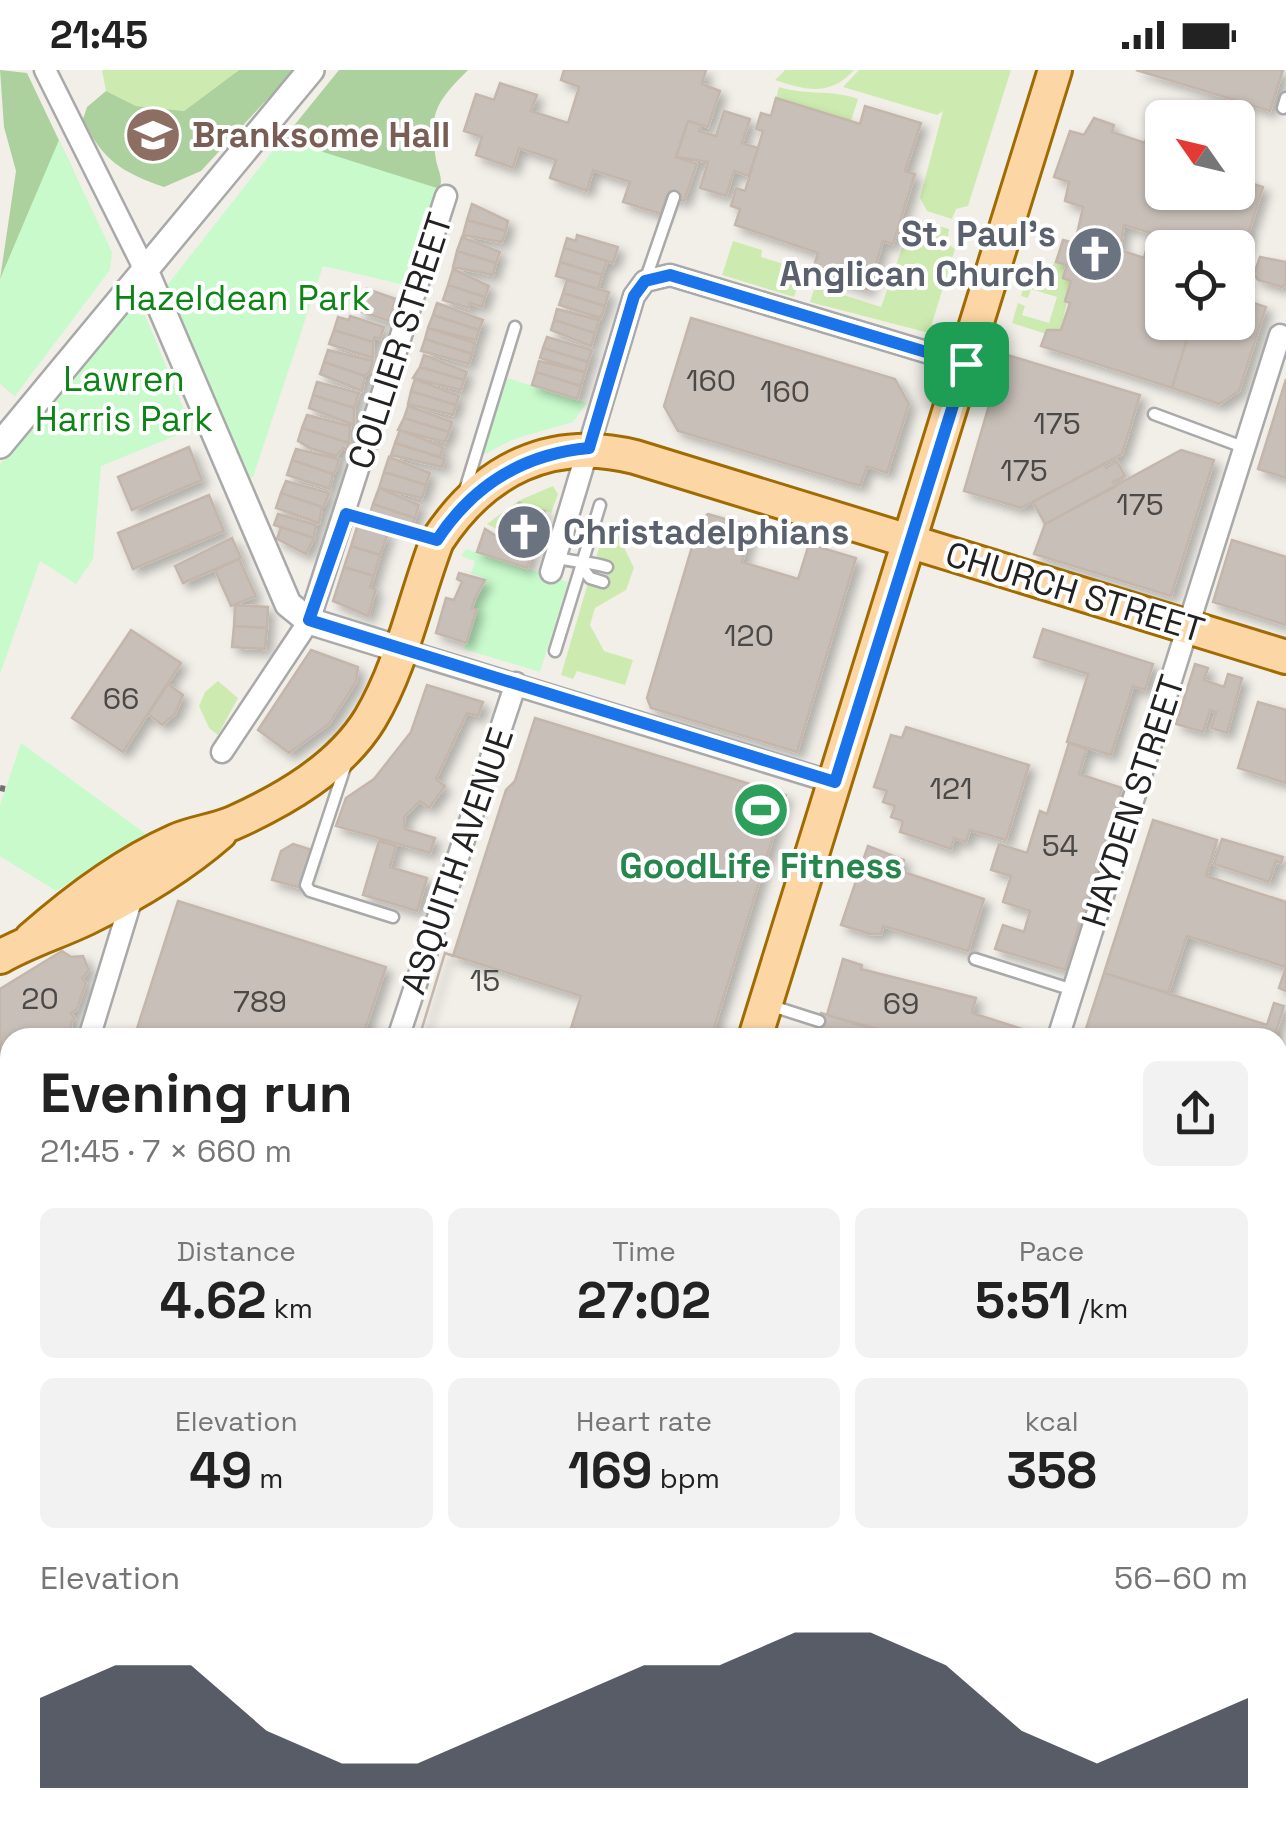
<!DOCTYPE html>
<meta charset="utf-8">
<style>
body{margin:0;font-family:"Space Grotesk",sans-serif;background:#f2f2f2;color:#222;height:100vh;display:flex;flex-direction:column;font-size:38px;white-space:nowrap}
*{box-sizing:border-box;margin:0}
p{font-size:32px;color:#767676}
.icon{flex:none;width:55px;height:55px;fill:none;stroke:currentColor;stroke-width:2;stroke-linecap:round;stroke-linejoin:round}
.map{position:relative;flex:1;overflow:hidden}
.panel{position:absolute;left:0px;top:958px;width:1288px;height:812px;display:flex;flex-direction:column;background:#fff;border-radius:30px 30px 0 0;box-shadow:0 2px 8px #0004}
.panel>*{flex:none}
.needle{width:65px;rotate:304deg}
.controls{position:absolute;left:1145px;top:30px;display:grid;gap:20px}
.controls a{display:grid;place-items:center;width:110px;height:110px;border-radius:15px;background:#fff;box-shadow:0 2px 8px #0004;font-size:50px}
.pin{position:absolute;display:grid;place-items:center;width:85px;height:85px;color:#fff;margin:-42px;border-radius:20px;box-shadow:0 5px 15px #0006}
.round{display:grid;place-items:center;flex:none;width:105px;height:105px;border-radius:15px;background:#f2f2f2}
.summary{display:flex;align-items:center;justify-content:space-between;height:170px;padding:0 40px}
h1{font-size:55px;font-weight:600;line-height:75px}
.stats{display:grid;grid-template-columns:repeat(3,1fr);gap:15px;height:170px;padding:10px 40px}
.stats div{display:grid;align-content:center;border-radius:15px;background:#f2f2f2;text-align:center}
.stats b{font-size:50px;font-weight:600}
.stats small{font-size:28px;font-weight:400}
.stats p{font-size:28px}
.chart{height:280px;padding:20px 40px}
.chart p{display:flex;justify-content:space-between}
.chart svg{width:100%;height:180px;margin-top:10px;fill:#111827;opacity:.7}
.status{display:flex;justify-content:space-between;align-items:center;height:70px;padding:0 50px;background:#fff;direction:ltr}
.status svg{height:28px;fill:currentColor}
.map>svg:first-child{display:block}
</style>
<div class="status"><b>21:45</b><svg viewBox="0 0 49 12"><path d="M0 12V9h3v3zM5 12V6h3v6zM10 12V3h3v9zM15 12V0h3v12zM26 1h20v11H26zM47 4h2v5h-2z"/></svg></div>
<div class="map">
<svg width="1286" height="1768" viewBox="0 0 1286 1768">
<defs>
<filter id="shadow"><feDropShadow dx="6" dy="6" stdDeviation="5" flood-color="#0004"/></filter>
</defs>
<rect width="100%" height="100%" fill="#f2efe9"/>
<path fill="#cdebb0" d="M102,0H239L184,41L136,36L106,21Z
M785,0H854C830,27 805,20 775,10Z
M859,0H1011L968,136L956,139L952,149L927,141L920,128L943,41L937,45L843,17Z
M779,17C808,26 832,19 858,29L851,51L776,28Z
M923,151L949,159L947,173L955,179L929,263L810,232L815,216L881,237L908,161Z
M733,171L762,180L761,187L803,200L794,227L722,205Z
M1055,192L1067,195L1063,208L1071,211L1061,260H1047L1046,264L1012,253L1018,233L1025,236L1022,245L1049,253L1057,227L1031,219L1028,228L1021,226L1028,200L1045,204Z
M553,416L558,424L551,443L519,433L509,466L487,454L518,431Z
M605,459L618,465L634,498L626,520L595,538L590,555L604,581L633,590L625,615L577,601L573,609L561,605L588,513L603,517L610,492L596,488Z
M218,611L238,628L218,665L209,658L199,636L205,622Z"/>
<path fill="#add19e" d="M0,0L27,3L74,102L15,326L0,313V209L16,101L4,57Z
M239,0H294L201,101L164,117C121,102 102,90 83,49L87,37L106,21L136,36L184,41Z
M339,0H468C434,34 429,44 436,90C438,101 443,106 440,119L275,79Z"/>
<path fill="#c8facc" d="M282,69L440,119L432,139L424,143L421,155L425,161L409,216L323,196L253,407L245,410L165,218Z
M59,70L112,182L110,200L15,326L0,313V209Z
M128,239L131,244L145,245L192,359L101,396L93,489L76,514L40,491L0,604V394Z
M504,307L587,333L573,352L514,369L477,388Z
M466,479L568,512L540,602L464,579L477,539L473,537L487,509L471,503L475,491L461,486Z
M21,673L146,764L56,821L0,786V735Z"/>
<path fill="#c7bfb8" stroke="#c4b6ab" stroke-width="2.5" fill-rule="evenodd" filter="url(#shadow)" d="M564,0H706L702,14L720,21L708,57L688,51L676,87L697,94L684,131L667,125L661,144L623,132L630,112L593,100L587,121L550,108L556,90L519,78L513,98L476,85L482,67L464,61L476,24L494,30L500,13L537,25L531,41L568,53L579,17L561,10Z
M1136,0H1283L1270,41Z
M776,28L860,54L865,36L921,53L905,101L915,104L893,174L883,171L868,220L812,202L818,183L735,155L740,139L731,136L736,118L745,121L763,61L756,59L761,43L771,46Z
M724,41L750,49L742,73L758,78L749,106L734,101L726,126L700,118L708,92L676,87L688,51L701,55L699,61L716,66Z
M1094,48L1114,55L1112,62L1145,73L1149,61L1162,65V122H1238V109L1263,117L1245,174L1240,172L1238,179L1162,178V252H1192L1172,318L1041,276L1047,260H1061L1070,233L1065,231L1071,211L1063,208L1067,195L1056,192L1063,170L1075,173L1083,137L1065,131L1069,112L1054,107L1070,61L1084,65ZM1124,155L1158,165L1153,179L1147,177L1144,188L1120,180Z
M472,134L508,151L506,161L467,150Z
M467,150L506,161L502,172L463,165Z
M577,165L618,177L613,193L564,178L567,168L576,171Z
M462,167L500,182L496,193L457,181Z
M564,178L607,191L602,205L560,192Z
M457,181L496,193L493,205L453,197Z
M1260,187L1286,192V214L1282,217L1258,210L1254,204Z
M560,192L602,205L598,219L556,206Z
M453,199L489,216L485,227L448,215Z
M567,210L609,222L605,236L563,223Z
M448,215L485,227L482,237L470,233L468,238L443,230Z
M367,219L396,229L389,251L359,241Z
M563,223L605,236L601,248L559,235Z
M1238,228L1266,237L1239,321L1219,334L1172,318L1192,252H1238Z
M437,233L483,250L479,260L433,245Z
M557,239L599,250L595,263L554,250Z
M433,245L479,260L476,270L428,258Z
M350,246L384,257L380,269L375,267L373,272L334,260L338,247L349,250Z
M691,248L895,309L909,334L887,403L867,396L860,416L678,361L664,336Z
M554,250L595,263L591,276L551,260Z
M428,258L475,273L472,284L425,269Z
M334,260L373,272V288L329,274Z
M547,267L592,280L588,292L543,278Z
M425,269L472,284L469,294L421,281Z
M543,278L588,292L585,302L540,288Z
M328,280L373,291L370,301L365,306L324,292Z
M1004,284L1140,325L1122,384L1021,438L964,421Z
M424,285L467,302L464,310L420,297Z
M539,291L585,302L581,316L536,302Z
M324,292L365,306L362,321L320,304Z
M420,297L464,310L461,320L413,308Z
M536,302L581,316L577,329L532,315Z
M415,309L459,326L456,335L411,321Z
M1286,309V408L1258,399Z
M317,312L359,323L354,338L313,325Z
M411,321L456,335L453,345L408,334Z
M313,325L354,338V355L309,338Z
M408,336L452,352L449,362L404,348Z
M307,345L350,356L349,373L302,358Z
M404,348L449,362L445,372L398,360Z
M302,358L349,373L347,380L343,378L336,386L310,378L298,371Z
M400,360L443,377L440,387L395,373Z
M395,373L445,389L442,397L391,385Z
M189,377L202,410L132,440L118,407Z
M296,379L339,389L336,400L333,404L292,390Z
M1181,380L1214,390L1171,526L1034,484L1045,454Z
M389,387L430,403L426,415L384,402Z
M292,390L333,404L330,419L287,405Z
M1117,391L1125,406L1113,412L1116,416L1045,454L1033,432L1104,394L1106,398Z
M384,402L426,415L422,428L379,418Z
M286,411L329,423L325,434L322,437L281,423Z
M379,418L419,435L415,448L373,434Z
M281,423L322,437L319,453L276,438Z
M209,425L224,461L133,499L118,463Z
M519,433L545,441L527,498L477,482L485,459L506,472Z
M373,434L415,448L411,459L368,450Z
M278,444L316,455L314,468L274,455Z
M708,444L753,457L742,492L798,509L809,474L856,488L797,682L651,638L647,628L700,450Z
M358,454L388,463L380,485L351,476Z
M281,457L314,468L306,484L277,469Z
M232,468L241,488L183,513L175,496Z
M1232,470L1286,487V555L1213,532Z
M351,476L380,485L374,506L344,497Z
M239,489L256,526L231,536L215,500Z
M344,497L374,506L370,517L376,519L368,546L333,531Z
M459,503L485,510L475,528L472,538L477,539L466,573L436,563L446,528L454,530L462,512L457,509Z
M235,535L268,537L267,558L234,556Z
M234,556L267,558L265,579L232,577Z
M1043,559L1153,594L1145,620L1133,616L1111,685L1067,672L1088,604L1034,587Z
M131,560L181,593L123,682L72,648Z
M311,580L358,597L356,612L329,654L289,683L258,660Z
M1195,594L1208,598L1204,610L1224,617L1228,604L1242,608L1227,663L1211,658L1216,642L1210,640L1203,662L1176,654Z
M168,614L183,625L175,644L162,655L148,644Z
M427,615L483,632L478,646L467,643L436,709L445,716L429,738L420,731L404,747L405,759L435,768L430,783L336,756L346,728L374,709L411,662Z
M1258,632L1286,640V713L1238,698Z
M535,648L786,725L711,968H419L445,883L453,886L506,720L515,711Z
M906,657L1029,695L1006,770L970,760L966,772L954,768L951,779L900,762L903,751L891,747L895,736L883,732L887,721L874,717L891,665L902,668Z
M1069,673L1087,679L1079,704L1122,718L1065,900L995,879L1003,855L1024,862L1030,841L1003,832L1011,806L991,800L999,774L1027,783L1040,741L1047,744Z
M1153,750L1217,770L1206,806L1286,832V921L1279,918L1286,897L1187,866L1168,923L1104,903Z
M1222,769L1283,787L1281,793L1276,791L1269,812L1214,794Z
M379,771L396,776L390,797L427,808L417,841L363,825Z
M293,774L312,780L301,818L272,810L281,781Z
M868,776L904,790L901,801L984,829L968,881L883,856L881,864H870L841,855Z
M178,831L386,897L362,968H134Z
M62,881L71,887L83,886L89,900L82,908L86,913L77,939L71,943L75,949L71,952V967L10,968V988L0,986V919Z
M445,883L581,926L568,968H419Z
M843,889L862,895L861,899L976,928L972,943L1035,963L1033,968H909L827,945Z
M1104,903L1267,955L1274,933L1284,936L1274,968H1093L1084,965Z
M821,943L902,968H814Z
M9,997H10V1074L0,1071V1026Z
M0,1148L10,1151V1229L0,1226Z
M1278,1300L1286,1303V1370L1278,1367Z
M1286,1389V1472L1278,1470V1416Z
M1283,1533L1286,1665L1278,1691V1550Z
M10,1578V1651L0,1647V1609Z
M0,1666L10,1669V1741L0,1738Z
M67,1760H174L171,1768H91Z
M215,1760H294L291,1768H212Z
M316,1760H452L450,1768H313Z
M525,1760H948L945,1768H522Z
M1098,1760H1227L1229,1761L1227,1768H1095Z"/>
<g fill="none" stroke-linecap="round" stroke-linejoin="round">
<g stroke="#a9a9a9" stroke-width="15">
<path id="service" d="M1283,38L1286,28
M645,211L674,127
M1154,344L1243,377
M465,420L515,257
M346,444L431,469
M555,487C574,493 589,491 607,497
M581,496L590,508L603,512
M555,581L600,435
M345,697L306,815L310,821L393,847
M975,889L1073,920
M772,936L819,951
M0,1231L10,1234
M0,1330L10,1333
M1278,1376L1286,1379
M0,1413L10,1416
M970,1760L982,1768
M295,1768L297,1760"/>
</g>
<g stroke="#a9a9a9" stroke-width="25">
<path id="minor" d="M45,0L144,198
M551,502L634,226L645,211L670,205L966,294
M399,579L835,713
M222,682L309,551L446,126
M89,968L134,821
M398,968L516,613
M1058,968L1280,265
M1278,1092L1286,1065
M0,1503L10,1472
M1278,1732L1286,1735
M194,1768L197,1760
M1027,1768L1029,1760
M1284,1768L1286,1763"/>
</g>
<g stroke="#a9a9a9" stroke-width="30">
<path id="tertiary" d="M144,198L288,534L309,551L399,579
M0,375L311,0"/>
</g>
<g stroke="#a06b00" stroke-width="38">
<path id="primary" d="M31,869C74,831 121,795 175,771C193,763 214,761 233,753C284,730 340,698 370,649C402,596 415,528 437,471C484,399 551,366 635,387L1286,587
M0,887C28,871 58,862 87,848C134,825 181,797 220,763
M755,968L1055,0
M0,1098L10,1101
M1278,1500L1286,1502
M489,1768L492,1760"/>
</g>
<use href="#service" stroke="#fff" stroke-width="10"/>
<use href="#minor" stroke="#fff" stroke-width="20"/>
<use href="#tertiary" stroke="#fff" stroke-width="25"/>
<use href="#primary" stroke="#fcd6a4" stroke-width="32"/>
<path stroke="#707070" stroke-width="6" stroke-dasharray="20 20" stroke-linecap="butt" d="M0,718L5,719"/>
</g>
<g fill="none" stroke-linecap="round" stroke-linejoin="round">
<g stroke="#fff" stroke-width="20">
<path id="route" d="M670,205L966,294L835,712L309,550L346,444L437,470C473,415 523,384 589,378L634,226L645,211Z"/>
</g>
<use href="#route" stroke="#1a73e8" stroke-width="12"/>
</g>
<defs>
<g id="school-disc" transform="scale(2.875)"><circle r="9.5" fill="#8d6e63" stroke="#fff"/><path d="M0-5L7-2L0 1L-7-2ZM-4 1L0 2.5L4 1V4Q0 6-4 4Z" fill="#fff"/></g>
<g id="church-disc" transform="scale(2.875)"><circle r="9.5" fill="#6b7280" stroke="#fff"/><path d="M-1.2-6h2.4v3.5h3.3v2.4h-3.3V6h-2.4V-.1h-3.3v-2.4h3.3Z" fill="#fff"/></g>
<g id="stadium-disc" transform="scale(2.875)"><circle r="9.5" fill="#2e9e5b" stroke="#fff"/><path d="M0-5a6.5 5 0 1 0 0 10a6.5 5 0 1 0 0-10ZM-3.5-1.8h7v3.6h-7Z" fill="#fff"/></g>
</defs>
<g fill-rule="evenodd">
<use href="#school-disc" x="153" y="65"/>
<use href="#church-disc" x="1095" y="184"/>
<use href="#church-disc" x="524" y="462"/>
<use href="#stadium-disc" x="761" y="740"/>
</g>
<g text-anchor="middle" stroke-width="8" stroke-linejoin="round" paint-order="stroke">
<g font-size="30" fill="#4b4948">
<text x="711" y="321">160</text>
<text x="785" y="332">160</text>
<text x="1057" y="364">175</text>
<text x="1024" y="411">175</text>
<text x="1140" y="445">175</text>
<text x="749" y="576">120</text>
<text x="121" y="639">66</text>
<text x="951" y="729">121</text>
<text x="1060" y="786">54</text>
<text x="485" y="921">15</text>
<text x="40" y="939">20</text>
<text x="260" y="942">789</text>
<text x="901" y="944">69</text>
</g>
<g font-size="35" font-weight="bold" fill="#785e54" stroke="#fff" text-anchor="start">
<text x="192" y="77">Branksome Hall</text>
</g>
<g font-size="35" font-weight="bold" fill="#5b616d" stroke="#fff" text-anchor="end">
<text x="1056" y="176">St. Paul's<tspan x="1056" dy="40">Anglican Church</tspan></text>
<text x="563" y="474" text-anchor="start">Christadelphians</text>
</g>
<g font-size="35" fill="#0c8416" stroke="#fff">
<text x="242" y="240">Hazeldean Park</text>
<text x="124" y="321">Lawren<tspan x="124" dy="40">Harris Park</tspan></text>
</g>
<g font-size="35" fill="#222" stroke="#fff">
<text transform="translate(400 271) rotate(-72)" y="12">COLLIER STREET</text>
<text transform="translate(1075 522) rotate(17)" y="12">CHURCH STREET</text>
<text transform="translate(1133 731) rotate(-72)" y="12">HAYDEN STREET</text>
<text transform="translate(457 791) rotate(-71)" y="12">ASQUITH AVENUE</text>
</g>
<g font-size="35" font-weight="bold" fill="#27864d" stroke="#fff">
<text x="761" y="808">GoodLife Fitness</text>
</g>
</g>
</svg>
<div class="controls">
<a><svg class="needle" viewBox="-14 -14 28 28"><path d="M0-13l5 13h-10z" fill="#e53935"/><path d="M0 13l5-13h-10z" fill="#767676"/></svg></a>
<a><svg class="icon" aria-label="locate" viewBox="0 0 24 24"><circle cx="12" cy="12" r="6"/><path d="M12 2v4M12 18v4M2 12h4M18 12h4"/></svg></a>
</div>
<div class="pin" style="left:966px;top:294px;background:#1e9e55"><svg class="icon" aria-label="arrive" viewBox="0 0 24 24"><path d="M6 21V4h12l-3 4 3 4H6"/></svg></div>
<section class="panel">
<div class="summary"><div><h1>Evening run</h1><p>21:45 · 7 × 660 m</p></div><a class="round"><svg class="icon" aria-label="share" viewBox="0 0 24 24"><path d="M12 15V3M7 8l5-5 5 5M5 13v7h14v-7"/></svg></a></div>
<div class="stats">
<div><p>Distance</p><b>4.62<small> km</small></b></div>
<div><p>Time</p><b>27:02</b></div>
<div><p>Pace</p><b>5:51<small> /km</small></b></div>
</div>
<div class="stats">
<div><p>Elevation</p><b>49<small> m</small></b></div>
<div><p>Heart rate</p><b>169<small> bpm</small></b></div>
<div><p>kcal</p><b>358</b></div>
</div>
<div class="chart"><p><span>Elevation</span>56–60 m</p>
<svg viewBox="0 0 160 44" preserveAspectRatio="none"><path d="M0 44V22L10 14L20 14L30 30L40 38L50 38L60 30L70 22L80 14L90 14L100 6L110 6L120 14L130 30L140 38L150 30L160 22V44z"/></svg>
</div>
</section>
</div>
